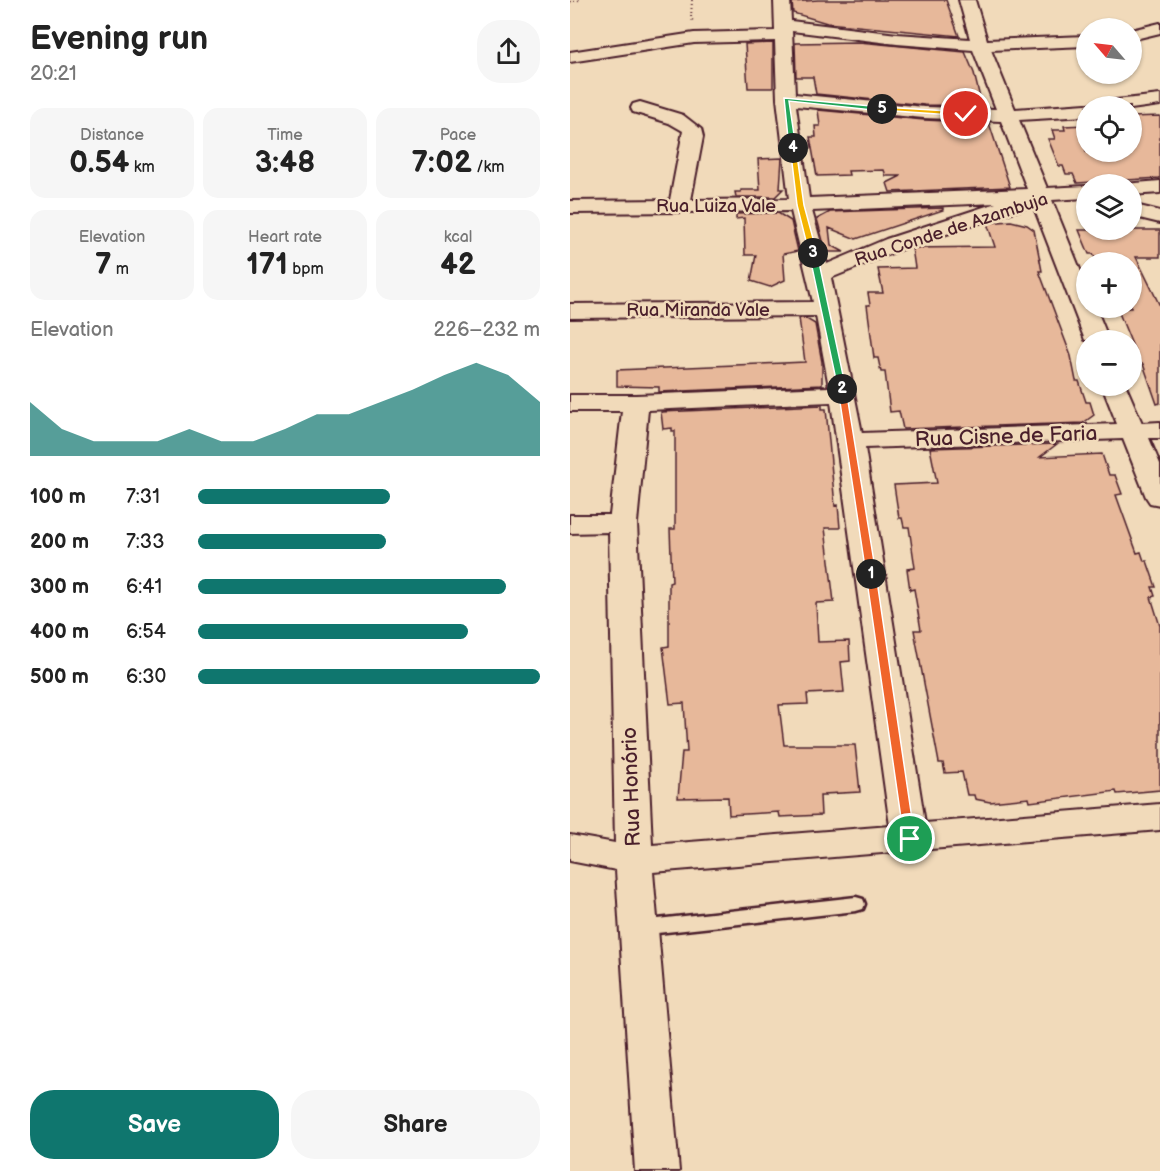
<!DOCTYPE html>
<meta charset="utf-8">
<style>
body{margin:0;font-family:"Balsamiq Sans",sans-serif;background:#f6f6f6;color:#222;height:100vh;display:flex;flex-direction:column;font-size:22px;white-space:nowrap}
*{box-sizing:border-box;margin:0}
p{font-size:20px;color:#767676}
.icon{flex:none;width:33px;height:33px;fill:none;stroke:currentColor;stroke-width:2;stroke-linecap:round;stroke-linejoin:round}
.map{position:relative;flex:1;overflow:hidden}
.panel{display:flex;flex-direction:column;background:#fff;width:570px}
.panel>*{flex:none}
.needle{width:39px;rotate:298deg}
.controls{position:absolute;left:506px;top:18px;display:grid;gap:12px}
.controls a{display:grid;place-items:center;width:66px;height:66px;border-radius:50%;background:#fff;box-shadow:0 2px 4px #0004;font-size:30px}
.pin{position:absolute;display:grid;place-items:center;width:51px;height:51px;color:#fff;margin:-26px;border:3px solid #fff;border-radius:50%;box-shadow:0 2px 6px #0007}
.km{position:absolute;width:30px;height:30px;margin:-15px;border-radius:50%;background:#222;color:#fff;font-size:16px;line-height:30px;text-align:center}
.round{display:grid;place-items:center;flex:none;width:63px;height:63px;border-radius:24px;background:#f6f6f6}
.summary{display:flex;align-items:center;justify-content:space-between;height:102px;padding:0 30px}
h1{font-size:33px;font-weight:600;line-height:45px}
.metrics{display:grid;grid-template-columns:repeat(3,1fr);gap:9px;height:102px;padding:6px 30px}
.metrics div{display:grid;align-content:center;border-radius:15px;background:#f6f6f6;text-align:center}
.metrics b{font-size:30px;font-weight:600}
.metrics small{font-size:16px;font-weight:400}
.metrics p{font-size:16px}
.chart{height:168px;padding:12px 30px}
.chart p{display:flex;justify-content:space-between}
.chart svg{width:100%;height:108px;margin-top:6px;fill:#0f766e;opacity:.7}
.action{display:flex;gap:12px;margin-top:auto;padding:12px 30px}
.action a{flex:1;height:69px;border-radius:24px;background:#0f766e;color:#fff;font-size:24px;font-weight:600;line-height:69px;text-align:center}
.action a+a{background:#f6f6f6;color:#222}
ul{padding:0 30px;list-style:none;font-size:20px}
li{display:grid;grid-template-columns:96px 72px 1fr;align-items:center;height:45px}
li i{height:15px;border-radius:8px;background:#0f766e}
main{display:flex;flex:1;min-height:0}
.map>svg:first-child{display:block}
</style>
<main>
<section class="panel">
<div class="summary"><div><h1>Evening run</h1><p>20:21</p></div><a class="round"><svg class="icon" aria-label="share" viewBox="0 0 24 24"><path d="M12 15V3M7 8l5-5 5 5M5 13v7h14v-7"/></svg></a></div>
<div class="metrics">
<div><p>Distance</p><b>0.54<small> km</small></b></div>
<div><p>Time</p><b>3:48</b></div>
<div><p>Pace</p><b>7:02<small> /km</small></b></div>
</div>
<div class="metrics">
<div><p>Elevation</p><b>7<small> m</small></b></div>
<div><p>Heart rate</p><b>171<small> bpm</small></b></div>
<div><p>kcal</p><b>42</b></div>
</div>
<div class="chart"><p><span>Elevation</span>226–232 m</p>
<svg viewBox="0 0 160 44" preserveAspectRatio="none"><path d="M0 44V22L10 33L20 38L30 38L40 38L50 33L60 38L70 38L80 33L90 27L100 27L110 22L120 17L130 11L140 6L150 11L160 22V44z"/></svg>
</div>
<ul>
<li><b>100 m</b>7:31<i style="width:56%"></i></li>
<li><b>200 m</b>7:33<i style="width:55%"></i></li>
<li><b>300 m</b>6:41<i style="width:90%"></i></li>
<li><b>400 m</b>6:54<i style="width:79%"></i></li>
<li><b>500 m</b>6:30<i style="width:100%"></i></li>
</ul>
<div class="action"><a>Save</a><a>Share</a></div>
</section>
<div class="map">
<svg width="590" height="1171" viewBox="0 0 590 1171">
<rect width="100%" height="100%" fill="#f1daba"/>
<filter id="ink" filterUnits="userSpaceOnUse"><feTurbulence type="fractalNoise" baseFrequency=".0167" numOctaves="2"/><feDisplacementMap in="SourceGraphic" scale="12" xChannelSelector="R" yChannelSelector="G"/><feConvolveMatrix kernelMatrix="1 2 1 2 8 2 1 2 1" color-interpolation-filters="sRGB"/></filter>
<g filter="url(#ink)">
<path fill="#e7b89a" stroke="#4a1f2b" stroke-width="1.5" d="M248,0H376L389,36L257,23L223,13L222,2Z
M289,42L395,52L404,73L412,106L354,105L246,94L243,77H226L225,43Z
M203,43V88H178L175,44Z
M248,110L354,120L419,123L440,187L320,192L317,183L331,176H316L314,170L278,171L279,175L247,176L240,137H246L245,126H250Z
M590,116V178L507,183L503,174H496L493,166H489L478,139H485L482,130H495L494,126L516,125V152H561V117Z
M212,158L210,189H213L205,197H166L165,192H171V190H190L188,159Z
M373,208V210L286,239L259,228L261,245L274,252H256L247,219L260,212Z
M208,213L221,221L228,251L213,254L215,280L200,287L181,281L186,255H175L174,218L166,219V214Z
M441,221L457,225L464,230L472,271H469L501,356L506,381H509L516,402H520L524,415L513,423L333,429L329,411L320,412L315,372H311L308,358H304L297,305H300L298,293H313L308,269L345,268L342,248L425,247L417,223Z
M509,230H590V257H566L590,306V403L587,404L573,364H570L547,308H561V262H527L523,254H519Z
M229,318H235L245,324L252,362V385L89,392V387L47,386V370L235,362Z
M252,405V409H256L265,506L268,505L270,528H255L264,602L246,603L248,642L279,641L280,661L271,662L274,692L237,694L238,704L209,705L214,745H285L290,792L254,794L255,796H250L251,815L210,817L209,812L159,815L158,797L108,798L112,752H117L114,703L100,704L93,647L99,646V583L102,582L100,529H105V431H102V428L93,429L91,412Z
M487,444L470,457L532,454L539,475H545L552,494L546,495L567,553L571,552L574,561H577L586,587H582L585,596L581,597L590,626V790L547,794L546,791L460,802L459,798L420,802L405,799L404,795H397L392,772L375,773L373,763H369L344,630H351L344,589L340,590L337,569L345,568L339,527H334L332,518H329L324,485L367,483L360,448Z"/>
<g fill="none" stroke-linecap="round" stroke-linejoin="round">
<g stroke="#4a1f2b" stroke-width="5">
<path id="lane" d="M286,897L293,899L295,904L293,909L286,911L69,935L62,933L59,928L62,923L69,921Z"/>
</g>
<g stroke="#4a1f2b" stroke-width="4">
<path id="street" d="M204,0H220L221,21L327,34L400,39L389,0H405L417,40L516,36V46L421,50L445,109L516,104L523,106H516V116L449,120L477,188L516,186V198L482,200L516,284V308H526L539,340H515L463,205L332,249L261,278L292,433L547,424L532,386H556L572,423L590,422V438H579L590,464V505L580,503L576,497L553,439L295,448L355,823L590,804V830L83,872L109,1171H65L46,870L0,861V835L45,843L39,532L0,533V515H40L52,411H0V395H66L259,387L246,316L0,318V304L243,302L221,211L0,213V201L100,200L113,131L99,123L63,112L61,108L63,104L70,102L113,115L131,129L133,137L121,200L219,199L207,99L205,41L124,43L0,62V52L124,33L205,31ZM222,31L327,44L403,50L426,109L354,107L225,94ZM226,106L354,118L431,121L457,189L239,198ZM426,203L316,239L257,264L242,211ZM261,402L320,826L82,845L67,523L78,410Z
M590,23V33L561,40V30Z
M590,95V105L561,109V106H537L539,102L546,100Z
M590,181V193L561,195V184H554Z
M561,204L590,211V223L561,216Z"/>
</g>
<path stroke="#4a1f2b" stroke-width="2" stroke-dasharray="1 3" stroke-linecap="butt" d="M122,0L121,18L123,21
M0,2L9,0"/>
<use href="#lane" fill="#f1daba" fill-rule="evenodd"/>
<use href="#street" fill="#f1daba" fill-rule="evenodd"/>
</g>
</g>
<path fill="#f0652b" stroke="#fff" stroke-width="1.5" d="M301,571L306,574L345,839L340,844L334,839L296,574Z"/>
<path fill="#f0652b" stroke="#fff" stroke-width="1.5" d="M272,387L276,389L306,574L301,577L296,574L268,389Z"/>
<path fill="#22a559" stroke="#fff" stroke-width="1.5" d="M243,251L247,253L276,389L272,392L268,389L239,253Z"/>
<path fill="#f5b400" stroke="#fff" stroke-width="1.5" d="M220,146L226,148L234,205L247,253L243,255L239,253L227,205Z"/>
<path fill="#22a559" stroke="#fff" stroke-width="1.5" d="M214,98L312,107L315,109L312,111L219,101L226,148L223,150L219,148Z"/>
<path fill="#f5b400" stroke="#fff" stroke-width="1.5" d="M312,107L396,112L399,114L396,116L310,110Z"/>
<g text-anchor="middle" stroke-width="5" stroke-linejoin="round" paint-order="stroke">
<g font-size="18" fill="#4a1f2b" stroke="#f1daba">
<text x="146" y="212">Rua Luiza Vale</text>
<text transform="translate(381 229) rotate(-18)" y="6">Rua Conde de Azambuja</text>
<text x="128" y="316">Rua Miranda Vale</text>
</g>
<g font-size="21" fill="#4a1f2b" stroke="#f1daba">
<text transform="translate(436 436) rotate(-2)" y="7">Rua Cisne de Faria</text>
<text transform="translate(61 787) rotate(-92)" y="7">Rua Honório</text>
</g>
</g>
</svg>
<div class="controls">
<a><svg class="needle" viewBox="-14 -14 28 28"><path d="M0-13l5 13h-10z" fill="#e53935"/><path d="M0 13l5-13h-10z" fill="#767676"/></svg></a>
<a><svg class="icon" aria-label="locate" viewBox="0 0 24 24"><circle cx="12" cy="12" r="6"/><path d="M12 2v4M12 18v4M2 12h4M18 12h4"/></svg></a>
<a><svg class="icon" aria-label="layers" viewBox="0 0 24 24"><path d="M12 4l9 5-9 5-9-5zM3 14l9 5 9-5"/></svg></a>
<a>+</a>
<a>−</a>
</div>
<div class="pin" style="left:340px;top:839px;background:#1e9e55"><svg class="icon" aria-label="arrive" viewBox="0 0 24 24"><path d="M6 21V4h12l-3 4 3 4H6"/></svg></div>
<div class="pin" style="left:396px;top:114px;background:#d93025"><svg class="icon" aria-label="check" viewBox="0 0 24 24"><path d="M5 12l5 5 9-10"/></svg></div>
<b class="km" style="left:301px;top:574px">1</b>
<b class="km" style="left:272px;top:389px">2</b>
<b class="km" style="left:243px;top:253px">3</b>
<b class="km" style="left:223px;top:148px">4</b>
<b class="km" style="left:312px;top:109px">5</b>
</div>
</main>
